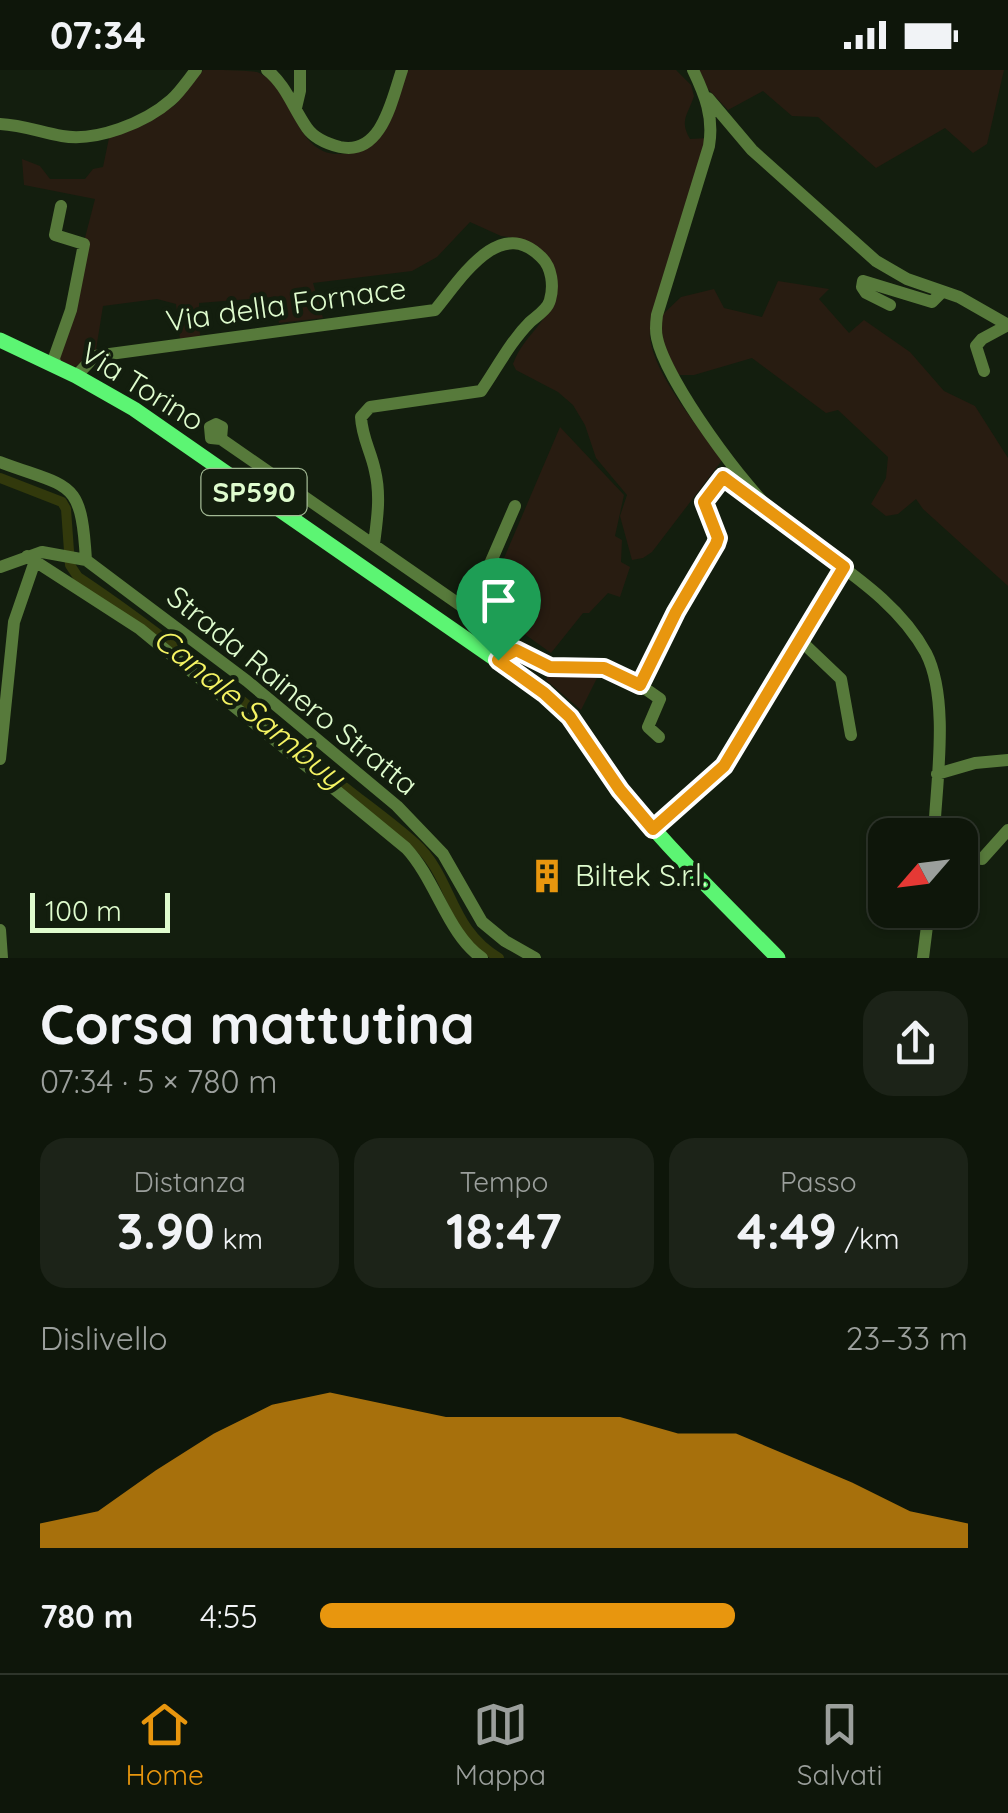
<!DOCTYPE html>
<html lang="it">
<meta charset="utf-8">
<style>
body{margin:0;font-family:Quicksand,sans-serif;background:#1c2318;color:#f1f3f6;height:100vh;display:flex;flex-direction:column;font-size:38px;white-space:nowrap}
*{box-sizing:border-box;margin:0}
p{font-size:32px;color:#9b9f9c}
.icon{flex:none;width:55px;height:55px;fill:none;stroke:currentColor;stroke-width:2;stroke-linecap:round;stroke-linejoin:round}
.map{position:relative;height:888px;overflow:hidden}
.details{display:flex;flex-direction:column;background:#0e160a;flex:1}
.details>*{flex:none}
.needle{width:65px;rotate:242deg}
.buttons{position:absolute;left:868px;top:748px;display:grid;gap:20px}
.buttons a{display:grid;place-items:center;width:110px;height:110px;border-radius:20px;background:#0e160a;box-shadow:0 2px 8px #0004,0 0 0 2px #2e352b;font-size:50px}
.scale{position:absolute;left:30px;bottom:25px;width:140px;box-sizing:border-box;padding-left:10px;border:5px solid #dffcce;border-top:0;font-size:28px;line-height:35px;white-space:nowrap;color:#dffcce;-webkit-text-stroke:8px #131e0e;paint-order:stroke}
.pin{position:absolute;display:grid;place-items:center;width:85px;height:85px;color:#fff;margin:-102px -42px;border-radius:50% 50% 50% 0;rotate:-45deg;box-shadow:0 0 10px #0007}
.pin .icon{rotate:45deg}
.round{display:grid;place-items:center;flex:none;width:105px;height:105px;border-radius:30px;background:#1c2318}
.overview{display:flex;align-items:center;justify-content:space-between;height:170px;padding:0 40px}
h1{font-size:55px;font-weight:700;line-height:75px}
.metrics{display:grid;grid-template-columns:repeat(3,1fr);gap:15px;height:170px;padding:10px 40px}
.metrics div{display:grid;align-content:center;border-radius:25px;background:#1c2318;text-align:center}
.metrics b{font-size:50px;font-weight:700}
.metrics small{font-size:28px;font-weight:400}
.metrics p{font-size:28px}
.chart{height:280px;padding:20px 40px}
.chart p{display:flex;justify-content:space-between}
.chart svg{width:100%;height:180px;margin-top:10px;fill:#e8960e;opacity:.7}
ul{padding:0 40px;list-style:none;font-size:32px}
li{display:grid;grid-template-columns:160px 120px 1fr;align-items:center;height:75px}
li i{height:25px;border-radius:12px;background:#e8960e}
.status{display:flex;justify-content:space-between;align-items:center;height:70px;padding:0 50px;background:#0e160a;direction:ltr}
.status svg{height:28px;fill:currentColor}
.tab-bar{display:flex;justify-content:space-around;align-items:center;height:140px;border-top:2px solid #2e352b;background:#0e160a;font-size:28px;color:#9b9f9c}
.tab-bar a{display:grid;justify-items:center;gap:5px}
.tab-bar .on{color:#e8960e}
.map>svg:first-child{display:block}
</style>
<div class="status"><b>07:34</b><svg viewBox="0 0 49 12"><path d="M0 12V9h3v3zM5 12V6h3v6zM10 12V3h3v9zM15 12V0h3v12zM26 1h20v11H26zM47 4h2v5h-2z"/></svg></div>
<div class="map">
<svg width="1008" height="888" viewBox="0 0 1008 888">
<rect width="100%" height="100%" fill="#131e0e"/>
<path fill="#281c11" d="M203,0C219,0 242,0 257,2C297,18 293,94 349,83C390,75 395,34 407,0H676L691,15L694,26C688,45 679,50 690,69L709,68L652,244C652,251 649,261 650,268C654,304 700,361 723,389L652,482L643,488L632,490L620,446L627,425L596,388L585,355L573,335L558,322L516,300L513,294C524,263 555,249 557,214L523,169L501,166L470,152L437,187L412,201L313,213L323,248L279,253L273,227L199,233L200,267L180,269L176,234L157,229L103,236L95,286L66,301L54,288L95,129L24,115L22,89L40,96L50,109H85L93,99L103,97L109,68L175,35Z
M699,0H1004L987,74L973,83L945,58L876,98L818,47L792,46L763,21L728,40L708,19Z
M778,211L829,219L819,229L849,263L864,250L910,282L944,321L975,336L1008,388V516L923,439L916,429L898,444L886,446L871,434L886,408L888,387L838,340L826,343L752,288L694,305H679L665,282L659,248L681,227L714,219L724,238L762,247Z
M560,357L624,425L615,466L622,470L621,492L630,497L620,527L608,523L589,543H583L551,583L484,535Z
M550,602H580L597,608L581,640L546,610Z"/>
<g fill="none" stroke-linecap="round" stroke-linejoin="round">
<path stroke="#32390c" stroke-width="10" d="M0,408L62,432L66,439L70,495L78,507C165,565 245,632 325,701C354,726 386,747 415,773C453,807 449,859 499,888"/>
<path stroke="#577a3b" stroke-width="12" d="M267,0C286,15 293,38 307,58C314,68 328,74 340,77C382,86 392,29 402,0
M693,0C705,25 714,47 709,76L657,245C656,253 655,260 657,268C666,311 746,420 781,450C830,492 894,524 926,583C950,630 936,714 934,765
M708,28L752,80L876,191L907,209L959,227L1008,255
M296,38L300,21V0
M0,54C22,55 40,62 62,66C96,72 145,53 171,30C180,22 188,10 196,0
M890,235L866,223L862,217L863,211L932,232L942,222
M56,297L54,288L71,240L84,174L55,165L61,136
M984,301L976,276L982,269L1008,255
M76,306L95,286L435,240C460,210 499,145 541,187C552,197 554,216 550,230C548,239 537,246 530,252C510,272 497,298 481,321L370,337L361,347C362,368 371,381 375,401C381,426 377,450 374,474
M221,369L222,357L216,354L210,357L211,368L221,369L486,553L499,572L498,590
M0,392C72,419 81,408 86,490
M27,486L140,559L406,778C436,810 448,865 482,888
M0,497L42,482L86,490L247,611L397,736L443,784L482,852L505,871L535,888
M470,540L515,436
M800,570L841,609L851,665
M498,590L516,581L550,597L604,598L640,615L676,541L716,474C719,457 703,444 705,427L723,407L756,431
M640,615L660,629L648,657L659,667
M0,689L14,552L35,491
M937,704L975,693L1008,690
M653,759L724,696L845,497
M982,789L1008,760
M0,860L2,888
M923,888L929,840"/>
<path stroke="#5cf573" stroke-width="15" d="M0,270L76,306L134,339L544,623C579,651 597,691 625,725C672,783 726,835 778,888"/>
</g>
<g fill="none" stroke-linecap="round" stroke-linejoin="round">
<g stroke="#fff" stroke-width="20">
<path id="route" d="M723,407L844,497L724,696L653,759L620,720L570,647L544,623L498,590L516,580L550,597L604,598L640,615L676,542L716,474L718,468L704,432Z"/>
</g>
<use href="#route" stroke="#e8960e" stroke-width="12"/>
</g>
<defs>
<g id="building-bare" transform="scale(2.7)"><path d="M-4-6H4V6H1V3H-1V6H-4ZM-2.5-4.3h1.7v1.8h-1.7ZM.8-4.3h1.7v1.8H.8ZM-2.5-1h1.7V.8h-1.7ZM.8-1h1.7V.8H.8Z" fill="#e8960e" stroke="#131e0e" stroke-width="2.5" paint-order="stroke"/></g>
</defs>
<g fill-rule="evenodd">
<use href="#building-bare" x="547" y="806"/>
</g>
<g text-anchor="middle" stroke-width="9" stroke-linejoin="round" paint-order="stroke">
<rect fill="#131e0e" stroke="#a2b994" stroke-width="2.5" x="201.5" y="399" width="105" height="46" rx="8"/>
<g font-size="28" font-weight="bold" fill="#dffcce">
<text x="254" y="432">SP590</text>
</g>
<g font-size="30" fill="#dffcce" stroke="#131e0e">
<text transform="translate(286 235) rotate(-8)" y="10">Via della Fornace</text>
<text transform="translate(142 317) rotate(32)" y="10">Via Torino</text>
<text transform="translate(292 621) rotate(39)" y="10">Strada Rainero Stratta</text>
</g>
<g font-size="30" fill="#dffcce" stroke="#131e0e" text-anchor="start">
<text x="575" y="816">Biltek S.r.l.</text>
</g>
<g font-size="32" font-style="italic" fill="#f5f463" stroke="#131e0e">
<text transform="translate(249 638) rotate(39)" y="11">Canale Sambuy</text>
</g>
</g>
</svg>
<div class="buttons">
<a><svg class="needle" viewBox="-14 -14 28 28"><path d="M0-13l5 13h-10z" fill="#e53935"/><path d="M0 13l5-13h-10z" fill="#9b9f9c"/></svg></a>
</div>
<div class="scale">100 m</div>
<div class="pin" style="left:498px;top:590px;background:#1e9e55"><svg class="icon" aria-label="arrive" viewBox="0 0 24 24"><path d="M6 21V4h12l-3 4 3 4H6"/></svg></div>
</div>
<section class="details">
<div class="overview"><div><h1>Corsa mattutina</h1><p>07:34 · 5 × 780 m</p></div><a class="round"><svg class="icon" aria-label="share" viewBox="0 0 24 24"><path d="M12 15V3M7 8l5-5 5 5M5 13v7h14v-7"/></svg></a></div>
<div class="metrics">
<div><p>Distanza</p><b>3.90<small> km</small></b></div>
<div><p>Tempo</p><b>18:47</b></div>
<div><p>Passo</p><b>4:49<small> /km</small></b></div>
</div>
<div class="chart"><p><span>Dislivello</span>23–33 m</p>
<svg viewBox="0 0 160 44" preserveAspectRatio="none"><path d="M0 44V38L10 35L20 25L30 16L40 9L50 6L60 9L70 12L80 12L90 12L100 12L110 16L120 16L130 22L140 28L150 35L160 38V44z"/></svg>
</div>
<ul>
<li><b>780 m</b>4:55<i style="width:64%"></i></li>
</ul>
</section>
<nav class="tab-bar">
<a class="on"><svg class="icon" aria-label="home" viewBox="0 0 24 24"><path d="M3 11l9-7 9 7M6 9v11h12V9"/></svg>Home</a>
<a><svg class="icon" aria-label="map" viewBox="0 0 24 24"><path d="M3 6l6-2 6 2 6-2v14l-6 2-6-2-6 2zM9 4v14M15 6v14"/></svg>Mappa</a>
<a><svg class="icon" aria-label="saved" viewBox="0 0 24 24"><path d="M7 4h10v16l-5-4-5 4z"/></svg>Salvati</a>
</nav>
